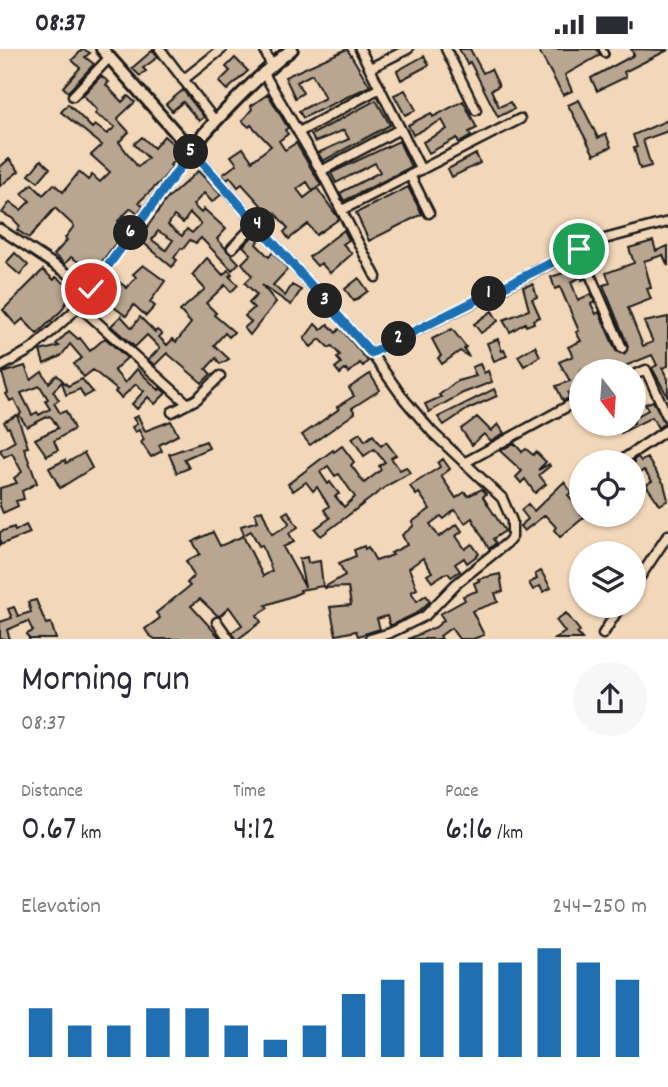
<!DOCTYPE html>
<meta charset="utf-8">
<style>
body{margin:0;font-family:Dekko,sans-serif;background:#f7f7f7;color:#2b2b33;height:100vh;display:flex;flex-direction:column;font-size:26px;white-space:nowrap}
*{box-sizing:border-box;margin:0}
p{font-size:23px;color:#7c7c81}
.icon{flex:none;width:38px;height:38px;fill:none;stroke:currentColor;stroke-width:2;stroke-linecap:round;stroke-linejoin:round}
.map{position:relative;height:590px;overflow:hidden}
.side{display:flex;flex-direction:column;background:#fff;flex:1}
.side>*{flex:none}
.needle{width:46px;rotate:163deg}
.buttons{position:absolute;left:569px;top:310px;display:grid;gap:14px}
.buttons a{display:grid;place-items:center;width:77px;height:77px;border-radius:50%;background:#fff;box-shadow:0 2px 5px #0004;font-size:35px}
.pin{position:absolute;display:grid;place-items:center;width:60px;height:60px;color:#fff;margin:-30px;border:4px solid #fff;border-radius:50%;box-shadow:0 2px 7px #0007}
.km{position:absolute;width:35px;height:35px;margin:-18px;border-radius:50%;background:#222;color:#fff;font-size:19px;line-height:35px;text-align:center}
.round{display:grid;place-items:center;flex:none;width:74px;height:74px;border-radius:37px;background:#f7f7f7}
.overview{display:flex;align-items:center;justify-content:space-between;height:119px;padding:0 21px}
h1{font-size:38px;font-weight:600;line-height:52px}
.figures{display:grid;grid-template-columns:repeat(3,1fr);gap:10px;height:119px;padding:7px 21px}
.figures div{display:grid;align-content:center}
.figures b{font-size:35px;font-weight:600}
.figures small{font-size:19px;font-weight:400}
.figures p{font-size:19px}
.chart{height:196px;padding:14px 21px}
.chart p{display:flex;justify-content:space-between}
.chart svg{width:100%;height:126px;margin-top:7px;stroke:#1f6fb2;stroke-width:6}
.status{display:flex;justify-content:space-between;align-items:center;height:49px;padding:0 35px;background:#fff;direction:ltr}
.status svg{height:19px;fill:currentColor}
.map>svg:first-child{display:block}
</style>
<div class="status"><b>08:37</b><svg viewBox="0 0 49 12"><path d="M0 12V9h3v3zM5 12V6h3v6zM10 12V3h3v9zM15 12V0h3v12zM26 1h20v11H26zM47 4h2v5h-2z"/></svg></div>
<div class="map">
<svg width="668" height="590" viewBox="0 0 668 590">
<rect width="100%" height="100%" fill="#f2d7b9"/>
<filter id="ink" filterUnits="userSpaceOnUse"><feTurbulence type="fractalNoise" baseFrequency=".0143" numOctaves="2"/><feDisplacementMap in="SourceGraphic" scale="14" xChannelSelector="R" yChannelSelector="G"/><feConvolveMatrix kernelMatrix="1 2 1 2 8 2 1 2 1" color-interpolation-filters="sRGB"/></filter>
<g filter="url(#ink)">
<path fill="#b9a690" stroke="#1c1c1c" stroke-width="2" fill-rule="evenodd" d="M83,0L90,4L85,8L94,15L68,43L63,38L80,19L72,11Z
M347,0L370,37L303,69L299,62L325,49L312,25L297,33L303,44L295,49L285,28Z
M459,0H470L483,24L491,20L499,37L491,41L499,58L510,53L514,60L498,68L470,13L467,15Z
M538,0H597L600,6L565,26L572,42L563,46Z
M631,0L668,1L624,23L626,28L597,42L591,29L634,6Z
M153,1L158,8L143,19L146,22L140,27L132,19Z
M424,7L429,16L401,31L397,22Z
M235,9L248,22L227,41L219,33L230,22L226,18Z
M101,27L109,33L106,36L122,53L128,47L135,53L119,68L118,71L129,83L119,93L138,118L148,109L134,95L142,88L154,99L164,87L182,103L170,116L172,118L162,131L139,153L143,157L138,164L131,159L118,172L127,179L94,223L71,208L65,215L54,206L67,191L65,189L74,177L55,159L29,189L17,181L20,177L12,169L2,164L10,153L21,161L30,152L22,145L32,135L43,146L54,135L63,143L79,123L88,131L92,126L100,133L110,123L91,106L102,96L61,63L68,55L92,79L95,76L107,85L115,78L95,65L97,61L83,46Z
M183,41L204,68L199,72L183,53L172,62L166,55Z
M405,41L416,61L405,66L394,46Z
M268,45L288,79L285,81L288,85L279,92L285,101L296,94L321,136L313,142L307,133L297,140L304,149L317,139L339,170L316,186L308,175L289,190L284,183L288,179L274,163L270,166L242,135L238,138L230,128L227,131L222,126L237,115L231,107L243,99L252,112L271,97L251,76L249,78L242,72L252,60L251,57Z
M376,51L390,76L323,112L318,104L349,90L344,81L315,93L311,86Z
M579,51L598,89L606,85L611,98L594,106L568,56Z
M463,52L477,79L469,83L471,87L459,94L457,89L429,104L423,93L447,80L442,71L413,86L408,76L431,64L433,68Z
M668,71V82L643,91L651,117L640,120L634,99L637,98L633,86Z
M399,92L411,118L344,152L340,144L380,123L375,114L336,134L331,124Z
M476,105L480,114L452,128L448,120Z
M9,110L19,122L0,137V118Z
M41,111L50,119L38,133L29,126Z
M198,122L221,146L212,153L204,144L193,156L201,164L204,160L226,180L217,190L239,214L232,221L201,189L196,194L190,191L183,200L181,199L174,209L177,211L172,218L139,190L166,151ZM190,164L201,175L192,184L187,180L182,187L168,176L174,167L183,174ZM158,182L173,191L166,201L152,191Z
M408,138L422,165L369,192L356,164Z
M344,181L349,191L343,195L352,205L330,224L321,214L317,217L309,208Z
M256,184L260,189L256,195L269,208L273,203L288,220L273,236L285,247L292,236L301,241L291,256L262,236L276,253L250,286L244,279L251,273L245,267L254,259L249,254L257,246L245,234L252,227L242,214L251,205L243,197Z
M653,192L656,202L668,197V217L663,206L644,212L651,239L647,240L651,250L628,259L643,297L653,293L644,273L668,268V317L662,319L668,330V348L652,319L657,316L652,306L625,317L627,322H599L597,317L581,322V339L568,344L569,349L563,352L556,337L570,332L559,313L573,307L568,298L581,292L576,283L579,282L560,238L555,240L551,228L567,223L565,220L575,215L573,211L576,210L585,230L582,231L581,228L571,233L578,251L591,245L595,253L591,255L596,265L599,263L616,302L624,305L628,297L603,236L610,234L606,224L634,214L629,199Z
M15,204L28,216L20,226L6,214Z
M207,209L223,226L228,221L232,225L229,227L238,236L231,243L225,236L206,254L216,264L214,266L234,283L229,288L225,284L214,296L229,310L220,315L216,309L206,320L211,325L202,334L167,304L155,316L148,311L160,299L147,286L135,298L111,277L121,267L132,279L140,268L155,283L157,281L162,285L159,288L167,296L173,290L176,293L191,274L180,262L205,240L192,226Z
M143,216L165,232L150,253L155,257L146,267L134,256L126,267L107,253L119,233L127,239L136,228L133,225Z
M43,221L54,231L56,228L74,241L61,262L37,285L23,270L16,276L3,261Z
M359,229L368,242L354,252L345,240Z
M533,235L537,248L532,250L540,268L533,271L534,274L526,277L525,274L510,283L503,271L529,261L523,238Z
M492,262L498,272L481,284L474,275Z
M315,275L321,281L328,275L336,284L340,279L368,312L363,317L360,314L349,324L346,320L340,325L335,319L341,314L337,309L340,306L332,297L329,299L320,290L311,298L304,290Z
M452,280L466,298L464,300L469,308L460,302L442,315L438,309L441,307L432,290Z
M69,282L78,290L80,289L90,302L105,289L127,309L114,321L125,334L137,320L159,341L160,339L166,344L155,355L148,348L137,360L132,355L144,342L136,335L121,349L115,343L117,341L93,321L84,328L74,315L82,309L70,295L61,307L44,315L40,302L59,297L56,295Z
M498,290L502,302L504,301L507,307L494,312L487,294Z
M535,297L540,307L524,317L518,307Z
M480,315L484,324L488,322L492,333L463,344L429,363L425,355L441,348L439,346L457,332L476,327L472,318Z
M25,317L31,331L42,323L49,334L57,326L68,337L82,330L93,343L84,348L80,340L66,346L62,333L53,342L59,351L54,354L60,364L66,362L74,380L54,392L58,401L47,407L35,390L58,379L52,369L49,367L27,378L19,366L21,364L14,350L10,352L6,345L8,344L2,324ZM40,337L48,350L45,352L50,360L39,366L37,363L32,366L21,344Z
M370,325L380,341L352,359L355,364L310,396L302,386L339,360L337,358L354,347L349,339Z
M494,340L497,347L468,360L444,376L438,368Z
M653,352L665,374L658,379L652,368L621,384L615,374H634V357L639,366L648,361L645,355Z
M17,366L28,398L24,399L37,434L22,442L24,450L16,452L18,457L3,464L0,457V439L17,434L14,429L22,423L12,404L4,408L0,401L15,392L9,378L7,379L4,373Z
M138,367L145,382L171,372L178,386L159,396L162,402L151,408L141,393L144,391L139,381L135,383L132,378L137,375L133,369Z
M477,368L491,382L498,375L504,384L490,392L484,385L472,396L461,380Z
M360,384L365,392L373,386L381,397L386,393L396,406L391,409L400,421L406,418L410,424L388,436L321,487L315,480L330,469L324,461L329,457L317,438L313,442L306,433L293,442L288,435L333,401L334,403L342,397L354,413L351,416L364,434L381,421L379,417L385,413L374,400L364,407L352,389ZM328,417L335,427L339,425L355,448L344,458L335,447L339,445L330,433L328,435L320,423Z
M206,392L209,399L184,410L189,419L177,424L169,405Z
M514,394L522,403L526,400L533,406L536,403L546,413L538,421L549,415L550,417L539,426L546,435L535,444L525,430L521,434L516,428L522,422L500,402Z
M84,404L92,419L60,439L49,419L65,411L66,414Z
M638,408L641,412L647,409L664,435L668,451L660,456L646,436L652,432L644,421L634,428V413H631Z
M443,410L450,420L441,427L456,449L465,443L468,447L482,440L486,445L483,448L505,482L493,490L496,494L489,500L472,469L465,474L455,461L444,470L441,467L430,475L439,488L457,475L462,482L456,487L465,500L472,495L479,505L467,514L464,509L455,515L460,522L451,528L448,524L444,525L432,533L427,526L432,523L423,509L409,519L417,540L411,543L417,552L426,546L430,552L427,555L417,564L390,577L387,567L377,570L380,580L358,587L356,582L336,586L330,558L351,556L348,538L323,539L345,526L339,514L356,507L354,501L364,497L365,500L368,498L376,512L393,506L391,504L407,496L402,486L410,480L414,476L412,473L430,460L419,444L416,446L410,437L440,418L438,414Z
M564,433L572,444L568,446L581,461V466H587L560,488L554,481L556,478L545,466L524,482L520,477L528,470L521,461L528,455L534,462Z
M262,461L272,485L287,477L289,474L283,465L288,462L298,478L289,484L294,493L283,498L305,538L299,510L307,508L308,514L320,512L323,537L300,541L301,543L292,547L266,556L268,559L257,566L261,573L238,590H235L232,583L242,576L229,558L220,567L217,566L200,550L191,557L221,590H155L149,586L145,580L160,569L156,564L190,537L187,534L194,527L186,512L200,505L193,493L200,489L213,483L220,497L243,487L263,527L272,522L262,496L259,497L251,482L244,486L241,477L258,472L255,464Z
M26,476L30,484L0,496V483L14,478L15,482Z
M541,522L551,539L543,543L540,537L533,541L529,534L537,530L535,525Z
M500,525L503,543L495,544L498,553L472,562L484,586L473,590H459L451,579L440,587L442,590H408L436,578L444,571L440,565L465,551L463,547L477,542L474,534L479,532L478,530Z
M36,551L46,575L51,574L56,590H29L27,585L33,582L28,572L7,581L10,590H0V573L12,569L8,560L14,558L18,567L31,563L28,553Z
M566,564L580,582L577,584L582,590H555L565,583L556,571Z"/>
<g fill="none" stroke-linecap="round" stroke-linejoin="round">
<g stroke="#1c1c1c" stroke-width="10">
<path id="lane" d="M602,0L605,5"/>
</g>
<g stroke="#1c1c1c" stroke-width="13">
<path id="street" d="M160,0L215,72
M264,0L271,16
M360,0L421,121
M446,0L476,61
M370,19L408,0
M263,23L321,122L376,228
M183,31L222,0
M73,47L109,9
M299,83L380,39
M321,122L400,80
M410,126L429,164
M342,161L520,70
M0,180L91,240
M232,199L256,174
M579,200L622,299
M78,256L188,355
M371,304L597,192L668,173
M0,318L32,300L72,264L192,102L371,304L404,350L432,383L502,449L512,472V488L508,493L456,535L425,567L390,584L370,590
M634,326L646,321L668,369
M172,363L197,350L220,327
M619,413L668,380
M464,414L581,350
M634,537L668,486
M217,573L229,590
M603,585L621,556"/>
</g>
<g stroke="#1c1c1c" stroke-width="16">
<path id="secondary" d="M102,0L192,102L195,95C225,61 256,28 292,0"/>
</g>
<use href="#lane" stroke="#f2d7b9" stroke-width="4.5"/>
<use href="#street" stroke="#f2d7b9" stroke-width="8"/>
<use href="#secondary" stroke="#f2d7b9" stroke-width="10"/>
</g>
</g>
<g fill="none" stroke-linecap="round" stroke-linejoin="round" filter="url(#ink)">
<g stroke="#fff" stroke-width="14">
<path id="route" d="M91,240L192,102L371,304L579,200"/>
</g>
<use href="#route" stroke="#1f6fb2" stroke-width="9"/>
</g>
</svg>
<div class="buttons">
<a><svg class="needle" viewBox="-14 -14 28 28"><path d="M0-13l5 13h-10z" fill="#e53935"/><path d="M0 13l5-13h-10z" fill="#7c7c81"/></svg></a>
<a><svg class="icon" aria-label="locate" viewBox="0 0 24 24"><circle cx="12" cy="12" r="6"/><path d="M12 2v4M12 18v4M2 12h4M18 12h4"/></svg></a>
<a><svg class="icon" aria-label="layers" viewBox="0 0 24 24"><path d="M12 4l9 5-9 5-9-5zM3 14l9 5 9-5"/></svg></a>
</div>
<div class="pin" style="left:579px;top:200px;background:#1e9e55"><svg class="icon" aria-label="arrive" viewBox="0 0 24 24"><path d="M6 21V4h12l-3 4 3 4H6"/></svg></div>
<div class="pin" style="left:91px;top:240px;background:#d93025"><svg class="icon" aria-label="check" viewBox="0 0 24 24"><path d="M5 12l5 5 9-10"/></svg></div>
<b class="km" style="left:489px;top:245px">1</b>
<b class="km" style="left:399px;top:290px">2</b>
<b class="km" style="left:325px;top:252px">3</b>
<b class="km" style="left:258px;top:176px">4</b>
<b class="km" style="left:191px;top:103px">5</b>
<b class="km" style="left:131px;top:184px">6</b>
</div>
<section class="side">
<div class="overview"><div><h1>Morning run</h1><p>08:37</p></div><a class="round"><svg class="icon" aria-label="share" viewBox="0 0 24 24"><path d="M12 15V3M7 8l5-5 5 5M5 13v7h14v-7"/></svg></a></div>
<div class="figures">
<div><p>Distance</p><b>0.67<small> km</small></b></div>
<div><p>Time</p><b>4:12</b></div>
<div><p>Pace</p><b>6:16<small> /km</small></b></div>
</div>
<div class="chart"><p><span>Elevation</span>244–250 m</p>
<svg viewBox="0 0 160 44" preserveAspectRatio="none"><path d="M5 44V27M15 44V33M25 44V33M35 44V27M45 44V27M55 44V33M65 44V38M75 44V33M85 44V22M95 44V17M105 44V11M115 44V11M125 44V11M135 44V6M145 44V11M155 44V17"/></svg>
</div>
</section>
